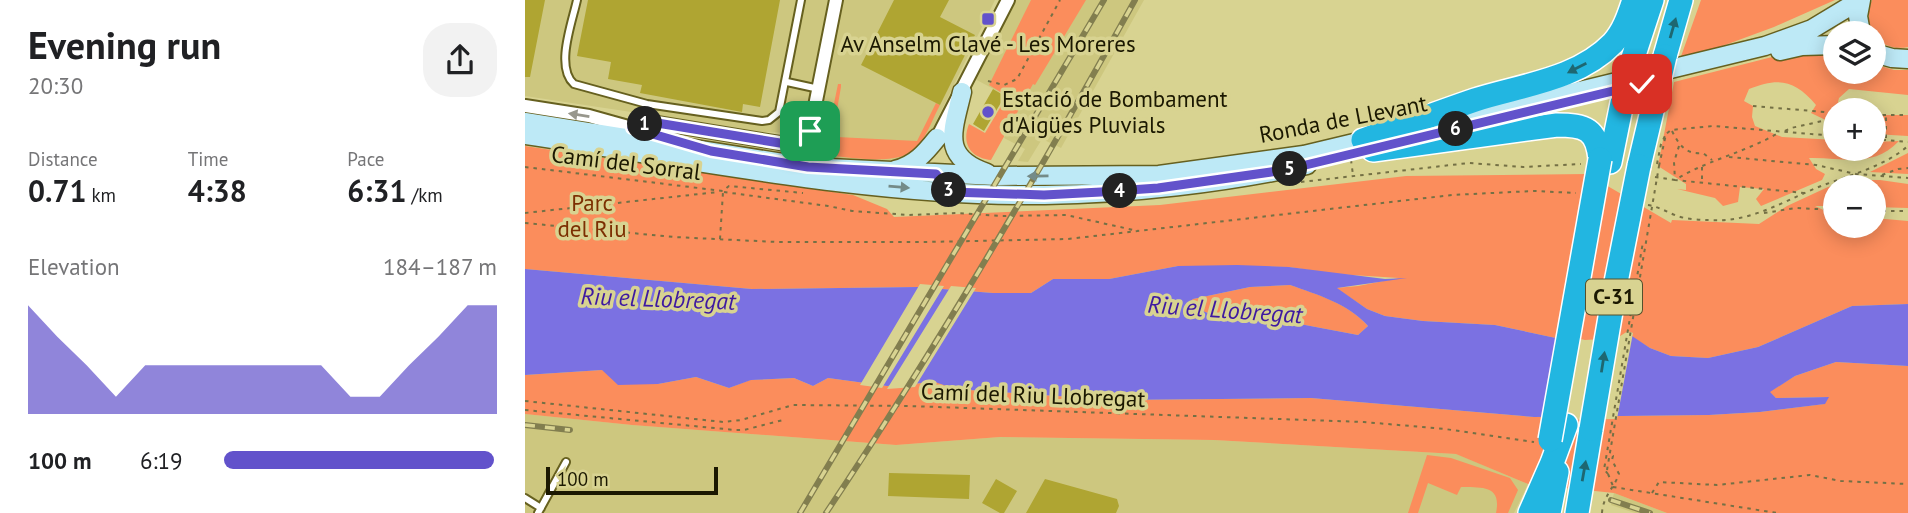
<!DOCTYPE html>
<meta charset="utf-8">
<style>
body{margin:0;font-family:"PT Sans",sans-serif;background:#f2f2f2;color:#202124;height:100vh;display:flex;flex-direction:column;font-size:26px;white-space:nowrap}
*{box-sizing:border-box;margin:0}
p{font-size:23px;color:#757577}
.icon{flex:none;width:38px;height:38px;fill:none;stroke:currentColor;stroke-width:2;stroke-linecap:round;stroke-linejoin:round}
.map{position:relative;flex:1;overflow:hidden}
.side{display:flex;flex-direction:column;background:#fff;width:525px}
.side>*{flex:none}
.fabs{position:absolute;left:1298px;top:21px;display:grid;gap:14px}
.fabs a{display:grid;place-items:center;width:63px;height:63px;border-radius:50%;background:#fff;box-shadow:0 4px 18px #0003;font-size:35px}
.scale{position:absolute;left:21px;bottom:18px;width:172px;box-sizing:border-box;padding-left:7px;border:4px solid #1b1801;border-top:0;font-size:19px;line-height:24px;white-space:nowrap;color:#1b1801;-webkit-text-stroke:5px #d8d391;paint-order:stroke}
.pin{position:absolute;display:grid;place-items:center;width:60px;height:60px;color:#fff;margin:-30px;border-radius:14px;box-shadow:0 4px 10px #0006}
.km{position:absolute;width:35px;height:35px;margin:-18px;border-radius:50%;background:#222;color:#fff;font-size:19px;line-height:35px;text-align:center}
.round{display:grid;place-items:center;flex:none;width:74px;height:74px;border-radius:28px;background:#f2f2f2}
.overview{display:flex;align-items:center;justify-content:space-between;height:119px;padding:0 28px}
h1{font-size:38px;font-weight:700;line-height:52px}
.metrics{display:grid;grid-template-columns:repeat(3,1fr);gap:10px;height:119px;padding:7px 28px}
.metrics div{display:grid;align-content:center}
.metrics b{font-size:30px;font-weight:700}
.metrics small{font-size:19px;font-weight:400}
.metrics p{font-size:19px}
.chart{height:196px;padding:14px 28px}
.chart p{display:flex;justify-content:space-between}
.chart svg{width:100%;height:126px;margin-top:7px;fill:#6252cb;opacity:.7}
ul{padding:0 28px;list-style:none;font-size:23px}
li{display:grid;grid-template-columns:112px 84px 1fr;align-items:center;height:52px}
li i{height:18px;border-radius:9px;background:#6252cb}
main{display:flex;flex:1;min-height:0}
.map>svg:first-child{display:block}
</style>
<main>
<section class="side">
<div class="overview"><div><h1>Evening run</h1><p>20:30</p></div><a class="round"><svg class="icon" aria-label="share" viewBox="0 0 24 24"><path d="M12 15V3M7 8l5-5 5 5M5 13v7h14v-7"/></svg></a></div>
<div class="metrics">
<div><p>Distance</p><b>0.71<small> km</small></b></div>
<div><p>Time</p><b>4:38</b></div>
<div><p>Pace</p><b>6:31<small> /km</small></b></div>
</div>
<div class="chart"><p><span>Elevation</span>184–187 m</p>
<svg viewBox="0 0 160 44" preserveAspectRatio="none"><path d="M0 44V6L10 17L20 27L30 38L40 27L50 27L60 27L70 27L80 27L90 27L100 27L110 38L120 38L130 27L140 17L150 6L160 6V44z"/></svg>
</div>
<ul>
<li><b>100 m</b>6:19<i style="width:99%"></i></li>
</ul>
</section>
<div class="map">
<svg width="1383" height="513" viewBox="0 0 1383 513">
<rect width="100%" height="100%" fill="#d8d391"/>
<path fill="#cdc77f" d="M0,0H304L278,127L273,132L266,133L239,132L0,96Z
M319,0H470L410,124L393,153L370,163L293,159L204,147L175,138L171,134L265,148L295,111Z
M490,0H619L536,148L517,139L503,162L493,161L500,149L479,138L496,104L450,79Z
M0,414L107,425L371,445L475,437L689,440L932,454L1003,484L989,513H0Z
M1089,493L1142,513H1110L1086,505Z"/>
<path fill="#fb8d5c" d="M506,0H561L510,85L508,84L466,160C446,158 436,144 444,124L460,133L482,96L464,85Z
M1176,0H1310L1249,27L1154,62Z
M1347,0H1383V47C1353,53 1336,26 1347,0Z
M1271,51L1311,52V72H1349V64L1369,70H1383V95L1324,89L1314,98L1313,102L1318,110H1311V125L1286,113L1291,105C1270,80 1254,77 1224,89L1219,101L1228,106L1227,117L1230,126L1257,137L1311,140V149H1349V142L1374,141C1347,169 1319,157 1284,158L1291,169L1300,174L1297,180L1236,206L1231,199L1239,189L1215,187L1213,202L1198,206L1190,198L1152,189L1161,190V184L1133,166L1149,82Z
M313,84H316V87L310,121L315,123L312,137L392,141L411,103L415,105C408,118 403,133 394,145C378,168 324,157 299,155L303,135L310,137L313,126L305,123Z
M1349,115H1383V136L1349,134Z
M0,146L328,195L362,209L369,217L635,205L881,176L1062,174L1146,223L1147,220L1234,224L1262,206L1303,187L1331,180H1355L1383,184V208L1349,207V187H1311V206H1290L1311,216V226H1349V218L1383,221V304L1327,306L1233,347L1183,358L1146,356L1125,348L1104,335L1093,341L1059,344L970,325L898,321L860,316L842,309L811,288L833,286L874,278L811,274L764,267L653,266L584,279H528L506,293H468L392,287L227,289L0,269Z
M1383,153V174L1345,172Z
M765,285C794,295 822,303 843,326L833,335L759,321L683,313L662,305L668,299L725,287Z
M1311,362L1383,366V513H1142L1089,493L1003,484L931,454L689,440L475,437L371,445L107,425L0,414V375L77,370L133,384L171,377L204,388L225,380L269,378L288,386L303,378L362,386L411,382L430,389L592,400L786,398L1009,417L1184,415L1235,412L1299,404L1303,397L1251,398L1244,392L1270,376Z
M902,455L926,458L985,478L993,490L983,513H971C977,484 956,488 936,487L932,495L903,483L893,513H883Z"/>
<path fill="#7b71e2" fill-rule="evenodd" d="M712,265L764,267L860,279L882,278L812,288L842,309L860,316L898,321L970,325L1059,344L1093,341L1104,334L1125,348L1146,356L1183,358L1233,347L1327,306L1383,304V366L1311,362L1270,376L1245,392L1251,398L1304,397L1300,404L1235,412L1184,415L1009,417L786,398L592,400L430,389L410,382L362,386L303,378L288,386L269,378L226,380L204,388L171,377L133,384L93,385L77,370L0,375V269L227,289L392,287L468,293H506L528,279H584L653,266ZM765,285C793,295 822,303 843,326L833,335L759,321L683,313L662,305L668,299L725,287Z"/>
<path fill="#d8d391" d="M395,284L419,286L357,388L335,385Z
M426,286L451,288L390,387L362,389Z
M1103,331L1108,333L1092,419L1022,420L1037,335L1060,340L1092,338Z"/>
<path fill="#afa532" d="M0,0H20L5,77H0Z
M63,0H255L235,107L218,104L217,112L115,93L117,85L83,79L86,62L52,56Z
M369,0H424L415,17L450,35L415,105L336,65Z
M468,89L480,96L459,131L448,124Z
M364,473L445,475L444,499L363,496Z
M471,479L492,491L479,513H475L457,503Z
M520,479L592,499L594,506L591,513H501Z"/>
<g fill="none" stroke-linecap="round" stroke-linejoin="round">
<g stroke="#66601f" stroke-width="10">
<path id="service" d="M52,0C47,23 30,67 49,84L122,104L237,121L244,120L254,112L276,0
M262,82L294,89
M0,498L16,508
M13,513L41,462"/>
</g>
<g stroke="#66601f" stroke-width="16">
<path id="minor" d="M0,106L64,116L107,128L126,122L261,144L277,139L285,131L311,0
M412,138L483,0"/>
</g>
<g stroke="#66601f" stroke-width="21">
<path id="secondary" d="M1336,0L1333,16L1336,33
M1255,51L1277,46L1311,45
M1349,53L1367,58L1383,59
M437,92C428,131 415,157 462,173
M0,122L283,167L472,176L634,175L779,155L850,138
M882,133L1240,46L1287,29L1335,0
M0,135C171,160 347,197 520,195C605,194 700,183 782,165
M370,170C390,165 400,153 412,138"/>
</g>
<g stroke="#fff" stroke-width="26">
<path id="motorway" d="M1140,56L1156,0
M1105,67L1127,0
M838,140C875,127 912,113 950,100C997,85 1052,80 1088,43C1099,31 1104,15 1109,0
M848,150L1032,125C1060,125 1072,129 1075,159
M1085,162L1098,98
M1114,166L1132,90
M1005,513L1027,463L1041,425
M1024,513L1032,472
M1052,513L1066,429"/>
</g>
<path stroke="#747045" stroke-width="2" stroke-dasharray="3.5 5" stroke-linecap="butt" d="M463,81L479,85L492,79L535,0
M1228,106L1311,113
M1349,115H1383
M1147,131C1154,145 1161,155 1178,153L1187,160
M1260,131L1266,128L1311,118
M1361,138V116
M1349,139L1383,142
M1154,146L1149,162L1150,180L1279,193
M1204,157L1291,165L1331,174L1383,178
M826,160L828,175
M1134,166L1141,134L1146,130L1188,126L1311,136
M0,167L198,191L204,186L278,193
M1177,167V183
M1357,175L1373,169L1383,168
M1130,177L1150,180C1182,160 1222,152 1255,132
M776,182L944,163L998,167L1056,164
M199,192L303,206L327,211L384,215L432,213L476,216L541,215L613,231
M1123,205C1134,207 1142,212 1152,216C1161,219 1174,220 1184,220C1224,223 1255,203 1291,188C1321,176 1357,168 1383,146
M1349,211H1383
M0,213L193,192
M1239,213L1271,208L1311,210
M0,223L149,237L252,242H401L543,239L927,195L1009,191L1051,193
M195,239L198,192
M0,401L198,422L216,420L268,405L384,406L839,422L920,429L1009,442
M0,410L210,430H219L258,420
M1083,474L1088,486
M1088,487L1252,513
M1127,493L1134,482L1192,485L1285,475L1316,481L1383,484
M1077,513C1078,496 1089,488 1094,474L1087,460L1088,456L1086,455"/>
<use href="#service" stroke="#fff" stroke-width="6"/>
<use href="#minor" stroke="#fff" stroke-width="12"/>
<use href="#secondary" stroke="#bde9f6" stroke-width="18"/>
<use href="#motorway" stroke="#22b6e1" stroke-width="23"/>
<g stroke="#827e4f" stroke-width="6">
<path id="rail" d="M0,425L45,430
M1086,500L1125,513
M275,513L579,0
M301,513C412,347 513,175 610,0"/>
</g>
<use href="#rail" stroke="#d8d391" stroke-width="3.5" stroke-dasharray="10" stroke-linecap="butt"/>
<g stroke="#fff" stroke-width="26" stroke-linecap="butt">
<path id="motorway-bridge" d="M1132,90L1140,56
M1098,98L1105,67
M1066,429L1091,282L1114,166
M1025,440L1075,159"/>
</g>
<path stroke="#747045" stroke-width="2" stroke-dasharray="3.5 5" stroke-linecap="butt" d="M1132,164L1136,144L1141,134
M1082,470L1134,166
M1083,474L1079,469L1080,464L1118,242"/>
<use href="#motorway-bridge" stroke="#22b6e1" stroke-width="23"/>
</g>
<defs><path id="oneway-solid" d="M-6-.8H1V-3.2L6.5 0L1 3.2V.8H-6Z" transform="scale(1.75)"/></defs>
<g fill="#1e6771">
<use href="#oneway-solid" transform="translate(1148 28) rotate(-74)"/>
<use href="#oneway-solid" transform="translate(1052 68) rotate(153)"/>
<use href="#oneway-solid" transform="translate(1078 362) rotate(-81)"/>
<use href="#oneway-solid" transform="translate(1059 471) rotate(-80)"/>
</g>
<use fill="#98978d" href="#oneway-solid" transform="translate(54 115) rotate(-171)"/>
<g fill="#748b88">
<use href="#oneway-solid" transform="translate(513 176) rotate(179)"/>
<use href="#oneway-solid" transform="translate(374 187) rotate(5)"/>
</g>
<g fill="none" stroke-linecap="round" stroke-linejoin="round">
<g stroke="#fff" stroke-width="14">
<path id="route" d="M285,131L277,139L261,144L126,122L107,128L186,151L283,167L411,174L425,192L519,195L576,192L633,188L760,170L1117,84"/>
</g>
<use href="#route" stroke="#6252cb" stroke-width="9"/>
</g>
<g fill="#6252cb" stroke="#d8d391" stroke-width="2.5">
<rect x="456" y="12" width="14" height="14" rx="3.5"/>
<circle cx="463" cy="112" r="7"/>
</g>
<g text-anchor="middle" stroke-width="7" stroke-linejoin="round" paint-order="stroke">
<rect fill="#d8d391" stroke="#54502c" stroke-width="2" x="1061" y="279.5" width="56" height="35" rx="5"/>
<g font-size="21" font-weight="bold" fill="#1b1801">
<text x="1089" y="304">C-31</text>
</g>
<g font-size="23" fill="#1b1801" stroke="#d8d391">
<text x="463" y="52">Av Anselm Clavé - Les Moreres</text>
<text x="477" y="107" text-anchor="start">Estació de Bombament<tspan x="477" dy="26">d'Aigües Pluvials</tspan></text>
</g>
<g font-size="23" fill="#1b1801" stroke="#d8d391">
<text transform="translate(818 119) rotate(-11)" y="8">Ronda de Llevant</text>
<text transform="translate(101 163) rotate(7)" y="8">Camí del Sorral</text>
<text transform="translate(508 395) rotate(2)" y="8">Camí del Riu Llobregat</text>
</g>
<g font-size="23" fill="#7c2f02" stroke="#d8d391">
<text x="67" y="211">Parc<tspan x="67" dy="26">del Riu</tspan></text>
</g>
<g font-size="24" font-style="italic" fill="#3e19a1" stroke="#d8d391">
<text transform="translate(133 299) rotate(2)" y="8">Riu el Llobregat</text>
<text transform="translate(700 310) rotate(4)" y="8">Riu el Llobregat</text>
</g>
</g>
</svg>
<div class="fabs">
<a><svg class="icon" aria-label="layers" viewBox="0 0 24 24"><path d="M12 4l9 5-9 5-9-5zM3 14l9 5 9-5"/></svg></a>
<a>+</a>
<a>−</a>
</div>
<div class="scale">100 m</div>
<div class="pin" style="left:285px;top:131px;background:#1e9e55"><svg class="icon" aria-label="arrive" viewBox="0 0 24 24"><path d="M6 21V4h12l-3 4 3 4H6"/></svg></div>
<div class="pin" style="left:1117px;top:84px;background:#d93025"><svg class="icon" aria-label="check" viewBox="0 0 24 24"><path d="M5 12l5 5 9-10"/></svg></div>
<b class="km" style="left:120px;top:124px">1</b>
<b class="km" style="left:424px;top:190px">3</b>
<b class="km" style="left:595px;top:191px">4</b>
<b class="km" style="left:765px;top:169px">5</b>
<b class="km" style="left:931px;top:129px">6</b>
</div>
</main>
